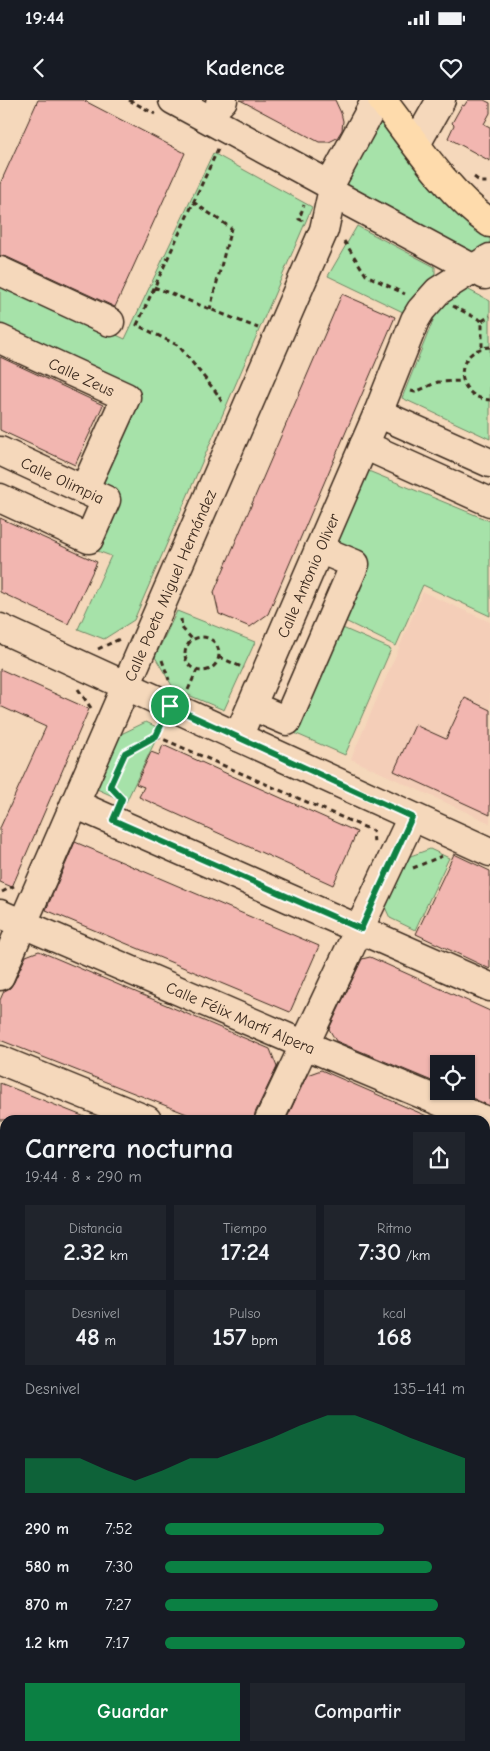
<!DOCTYPE html>
<html lang="es">
<meta charset="utf-8">
<style>
body{margin:0;font-family:"Comic Neue",sans-serif;background:#20242c;color:#f1f3f6;height:100vh;display:flex;flex-direction:column;font-size:19px;white-space:nowrap}
*{box-sizing:border-box;margin:0}
p{font-size:16px;color:#9ea1a6}
.icon{flex:none;width:28px;height:28px;fill:none;stroke:currentColor;stroke-width:2;stroke-linecap:round;stroke-linejoin:round}
.map{position:relative;flex:1;overflow:hidden}
.side{position:absolute;left:0px;top:1015px;width:490px;height:636px;display:flex;flex-direction:column;background:#171b24;border-radius:15px 15px 0 0;box-shadow:0 1px 4px #0004}
.side>*{flex:none}
.buttons{position:absolute;left:430px;top:955px;display:grid;gap:10px}
.buttons a{display:grid;place-items:center;width:45px;height:45px;border-radius:0px;background:#171b24;box-shadow:0 1px 4px #0004;font-size:25px}
.pin{position:absolute;display:grid;place-items:center;width:42px;height:42px;color:#fff;margin:-21px;border:2px solid #fff;border-radius:50%;box-shadow:0 1px 5px #0007}
.round{display:grid;place-items:center;flex:none;width:52px;height:52px;border-radius:0px;background:#20242c}
.head{display:flex;align-items:center;justify-content:space-between;height:85px;padding:0 25px}
h1{font-size:28px;font-weight:700;line-height:38px}
.figures{display:grid;grid-template-columns:repeat(3,1fr);gap:8px;height:85px;padding:5px 25px}
.figures div{display:grid;align-content:center;border-radius:0px;background:#20242c;text-align:center}
.figures b{font-size:25px;font-weight:700}
.figures small{font-size:14px;font-weight:400}
.figures p{font-size:14px}
.chart{height:140px;padding:10px 25px}
.chart p{display:flex;justify-content:space-between}
.chart svg{width:100%;height:90px;margin-top:5px;fill:#0b8043;opacity:.7}
.button{display:flex;gap:10px;margin-top:auto;padding:10px 25px}
.button a{flex:1;height:58px;border-radius:0px;background:#0b8043;color:#fff;font-size:20px;font-weight:700;line-height:58px;text-align:center}
.button a+a{background:#20242c;color:#f1f3f6}
ul{padding:0 25px;list-style:none;font-size:16px}
li{display:grid;grid-template-columns:80px 60px 1fr;align-items:center;height:38px}
li i{height:12px;border-radius:6px;background:#0b8043}
.status{display:flex;justify-content:space-between;align-items:center;height:35px;padding:0 25px;background:#171b24;direction:ltr}
.status svg{height:14px;fill:currentColor}
header{display:flex;justify-content:space-between;align-items:center;height:65px;padding:0 25px;background:#171b24;font-size:22px;font-weight:700}
.map>svg:first-child{display:block}
</style>
<div class="status"><b>19:44</b><svg viewBox="0 0 49 12"><path d="M0 12V9h3v3zM5 12V6h3v6zM10 12V3h3v9zM15 12V0h3v12zM26 1h20v11H26zM47 4h2v5h-2z"/></svg></div>
<header><svg class="icon" aria-label="back" viewBox="0 0 24 24"><path d="M15 5l-7 7 7 7"/></svg>Kadence<svg class="icon" aria-label="heart" viewBox="0 0 24 24"><path d="M12 20l-8-8c-3-5 5-10 8-4 3-6 11-1 8 4z"/></svg></header>
<div class="map">
<svg width="490" height="1651" viewBox="0 0 490 1651">
<rect width="100%" height="100%" fill="#f5d8bb"/>
<filter id="ink" filterUnits="userSpaceOnUse"><feTurbulence type="fractalNoise" baseFrequency=".02" numOctaves="2"/><feDisplacementMap in="SourceGraphic" scale="10" xChannelSelector="R" yChannelSelector="G"/><feConvolveMatrix kernelMatrix="1 2 1 2 8 2 1 2 1" color-interpolation-filters="sRGB"/></filter>
<g filter="url(#ink)">
<path fill="#f4ceb8" d="M423,492L490,522V723L351,659Z"/>
<path fill="#a6e2a9" stroke="#708664" d="M376,0L490,123V158L486,161L332,93Z
M213,53L312,107L134,520L104,539L78,529L111,456L92,449L90,383L130,295L0,235V181L125,239Z
M357,126L435,167V178L403,212L328,176Z
M463,187L490,201V339L402,298L438,208Z
M366,370L490,421V516L423,485L396,546L339,518L362,461L332,447Z
M177,511L255,542L224,610L174,589L155,557Z
M338,526L391,549L345,655L292,632Z
M146,622L161,629L126,702L97,689L119,635Z
M430,749L449,758L415,830L390,818L384,805L405,758Z"/>
<path fill="#f2b6b0" stroke="#3b2a1e" d="M38,0H83L185,53L115,207L7,157L0,156V84Z
M240,0H335L341,13L343,21L342,30L337,38L329,42H319Z
M468,0H484L490,3V13L484,24L490,27V61L448,38L454,25L452,23L462,5L464,6Z
M342,194L395,217L268,514L250,527L219,514L214,492Z
M0,257L103,305L75,365L0,330Z
M0,418L97,462L68,524L0,492Z
M0,569L89,609L12,787L0,782V728L46,627L0,606Z
M465,598L490,610V715L394,671L415,625L446,639Z
M163,645L357,732L333,785L139,697L144,687L136,684L151,652L159,655Z
M75,742L319,846L290,912L46,810Z
M454,754L490,771V869L416,834Z
M39,851L270,949L277,967L255,1013L254,1020H202L0,940V900L4,891L10,888L14,882L26,856Z
M370,857L490,911V1006L456,991H466V964H439V984L336,941L329,929L362,859Z
M321,970L436,1020H286L307,975Z
M0,983L90,1019V1020H0Z"/>
<g fill="none" stroke-linecap="round" stroke-linejoin="round">
<g stroke="#3b2a1e" stroke-width="31">
<g id="minor">
<path d="M220,3L223,0"/>
<path d="M416,44L441,0"/>
<path d="M330,85L376,0"/>
<path d="M332,93L485,175"/>
<path d="M0,171L110,222"/>
<path id="s1" d="M0,239L126,297L84,390"/>
<path d="M378,313L490,363"/>
<path d="M364,345L490,402"/>
<path id="s2" d="M0,351L106,400L89,439L0,398"/>
<path d="M0,528L490,752"/>
<path d="M252,606L287,621L355,464L319,449"/>
<path id="s3" d="M238,637L378,313L415,220L421,210L438,191L490,158"/>
<path d="M75,704L490,887"/>
<path id="s4" d="M0,814L305,945L484,1020"/>
<path id="s5" d="M0,876L324,130L332,93L330,85L173,0"/>
<path d="M0,960L147,1020"/>
<path d="M269,1020L412,717"/>
<path d="M485,1155L490,1156"/>
<path d="M0,1321L5,1311"/>
<path d="M0,1543H5"/>
<path d="M399,1646L415,1651"/>
<path d="M438,1646L454,1651"/>
<path d="M336,1651L338,1646"/>
</g>
</g>
<g stroke="#3b2a1e" stroke-width="31">
<path id="major" d="M382,0C413,40 448,94 490,123
M0,1115L5,1117
M485,1255L490,1244
M485,1278L490,1282
M485,1350L490,1346
M295,1651L297,1646
M321,1651L323,1646"/>
</g>
<path stroke="#3b2a1e" stroke-width="3" stroke-dasharray="5 4" stroke-linecap="butt" d="M129,0L155,14
M218,49L137,225L179,246L216,292L224,305
M474,77L481,82H490
M193,102L231,128L210,209
M303,121L299,119L304,105
M344,141L366,175L405,194
M154,187L258,228
M453,206L482,221V247
M482,221L490,216
M490,247C453,249 453,298 490,300
M411,291L415,292L438,282L463,281
M181,519L182,528L192,539
M185 554a17 17 0 1 1 34 0a17 17 0 1 1-34 0Z
M98,549L122,538
M219,557L244,568
M162,560L169,580
M78,589L91,608
M188,590L197,570
M156,636L373,731L374,743
M122,699L110,686L125,653L156,636L161,625
M413,768L442,756
M2,792L14,786
M0,1089L5,1091
M0,1142L5,1144
M0,1636L5,1641
M10,1646L14,1651
M266,1651L268,1646"/>
<use href="#minor" stroke="#f5d8bb" stroke-width="28"/>
<use href="#major" stroke="#fedbac" stroke-width="28"/>
</g>
</g>
<g fill="none" stroke-linecap="round" stroke-linejoin="round" filter="url(#ink)">
<g stroke="#fff" stroke-width="10">
<path id="route" d="M170,606L412,717L361,829L113,720L122,699L110,686L125,653L156,636Z"/>
</g>
<use href="#route" stroke="#0b8043" stroke-width="6"/>
</g>
<g text-anchor="middle" stroke-width="4.5" stroke-linejoin="round" paint-order="stroke">
<g font-size="16" fill="#3b2a1e" stroke="#f5d8bb">
<text dy="6" stroke="none"><textPath href="#s1" startOffset="90">Calle Zeus</textPath></text>
<text dy="6" stroke="none"><textPath href="#s2" startOffset="69">Calle Olimpia</textPath></text>
<text dy="6" stroke="none"><textPath href="#s3" startOffset="176">Calle Antonio Oliver</textPath></text>
<text dy="6" stroke="none"><textPath href="#s5" startOffset="426">Calle Poeta Miguel Hernández</textPath></text>
<text dy="6" stroke="none"><textPath href="#s4" startOffset="262">Calle Félix Martí Alpera</textPath></text>
</g>
</g>
</svg>
<div class="buttons">
<a><svg class="icon" aria-label="locate" viewBox="0 0 24 24"><circle cx="12" cy="12" r="6"/><path d="M12 2v4M12 18v4M2 12h4M18 12h4"/></svg></a>
</div>
<div class="pin" style="left:170px;top:606px;background:#1e9e55"><svg class="icon" aria-label="arrive" viewBox="0 0 24 24"><path d="M6 21V4h12l-3 4 3 4H6"/></svg></div>
<section class="side">
<div class="head"><div><h1>Carrera nocturna</h1><p>19:44 · 8 × 290 m</p></div><a class="round"><svg class="icon" aria-label="share" viewBox="0 0 24 24"><path d="M12 15V3M7 8l5-5 5 5M5 13v7h14v-7"/></svg></a></div>
<div class="figures">
<div><p>Distancia</p><b>2.32<small> km</small></b></div>
<div><p>Tiempo</p><b>17:24</b></div>
<div><p>Ritmo</p><b>7:30<small> /km</small></b></div>
</div>
<div class="figures">
<div><p>Desnivel</p><b>48<small> m</small></b></div>
<div><p>Pulso</p><b>157<small> bpm</small></b></div>
<div><p>kcal</p><b>168</b></div>
</div>
<div class="chart"><p><span>Desnivel</span>135–141 m</p>
<svg viewBox="0 0 160 44" preserveAspectRatio="none"><path d="M0 44V27L10 27L20 27L30 33L40 38L50 33L60 27L70 27L80 22L90 17L100 11L110 6L120 6L130 11L140 17L150 22L160 27V44z"/></svg>
</div>
<ul>
<li><b>290 m</b>7:52<i style="width:73%"></i></li>
<li><b>580 m</b>7:30<i style="width:89%"></i></li>
<li><b>870 m</b>7:27<i style="width:91%"></i></li>
<li><b>1.2 km</b>7:17<i style="width:100%"></i></li>
</ul>
<div class="button"><a>Guardar</a><a>Compartir</a></div>
</section>
</div>
